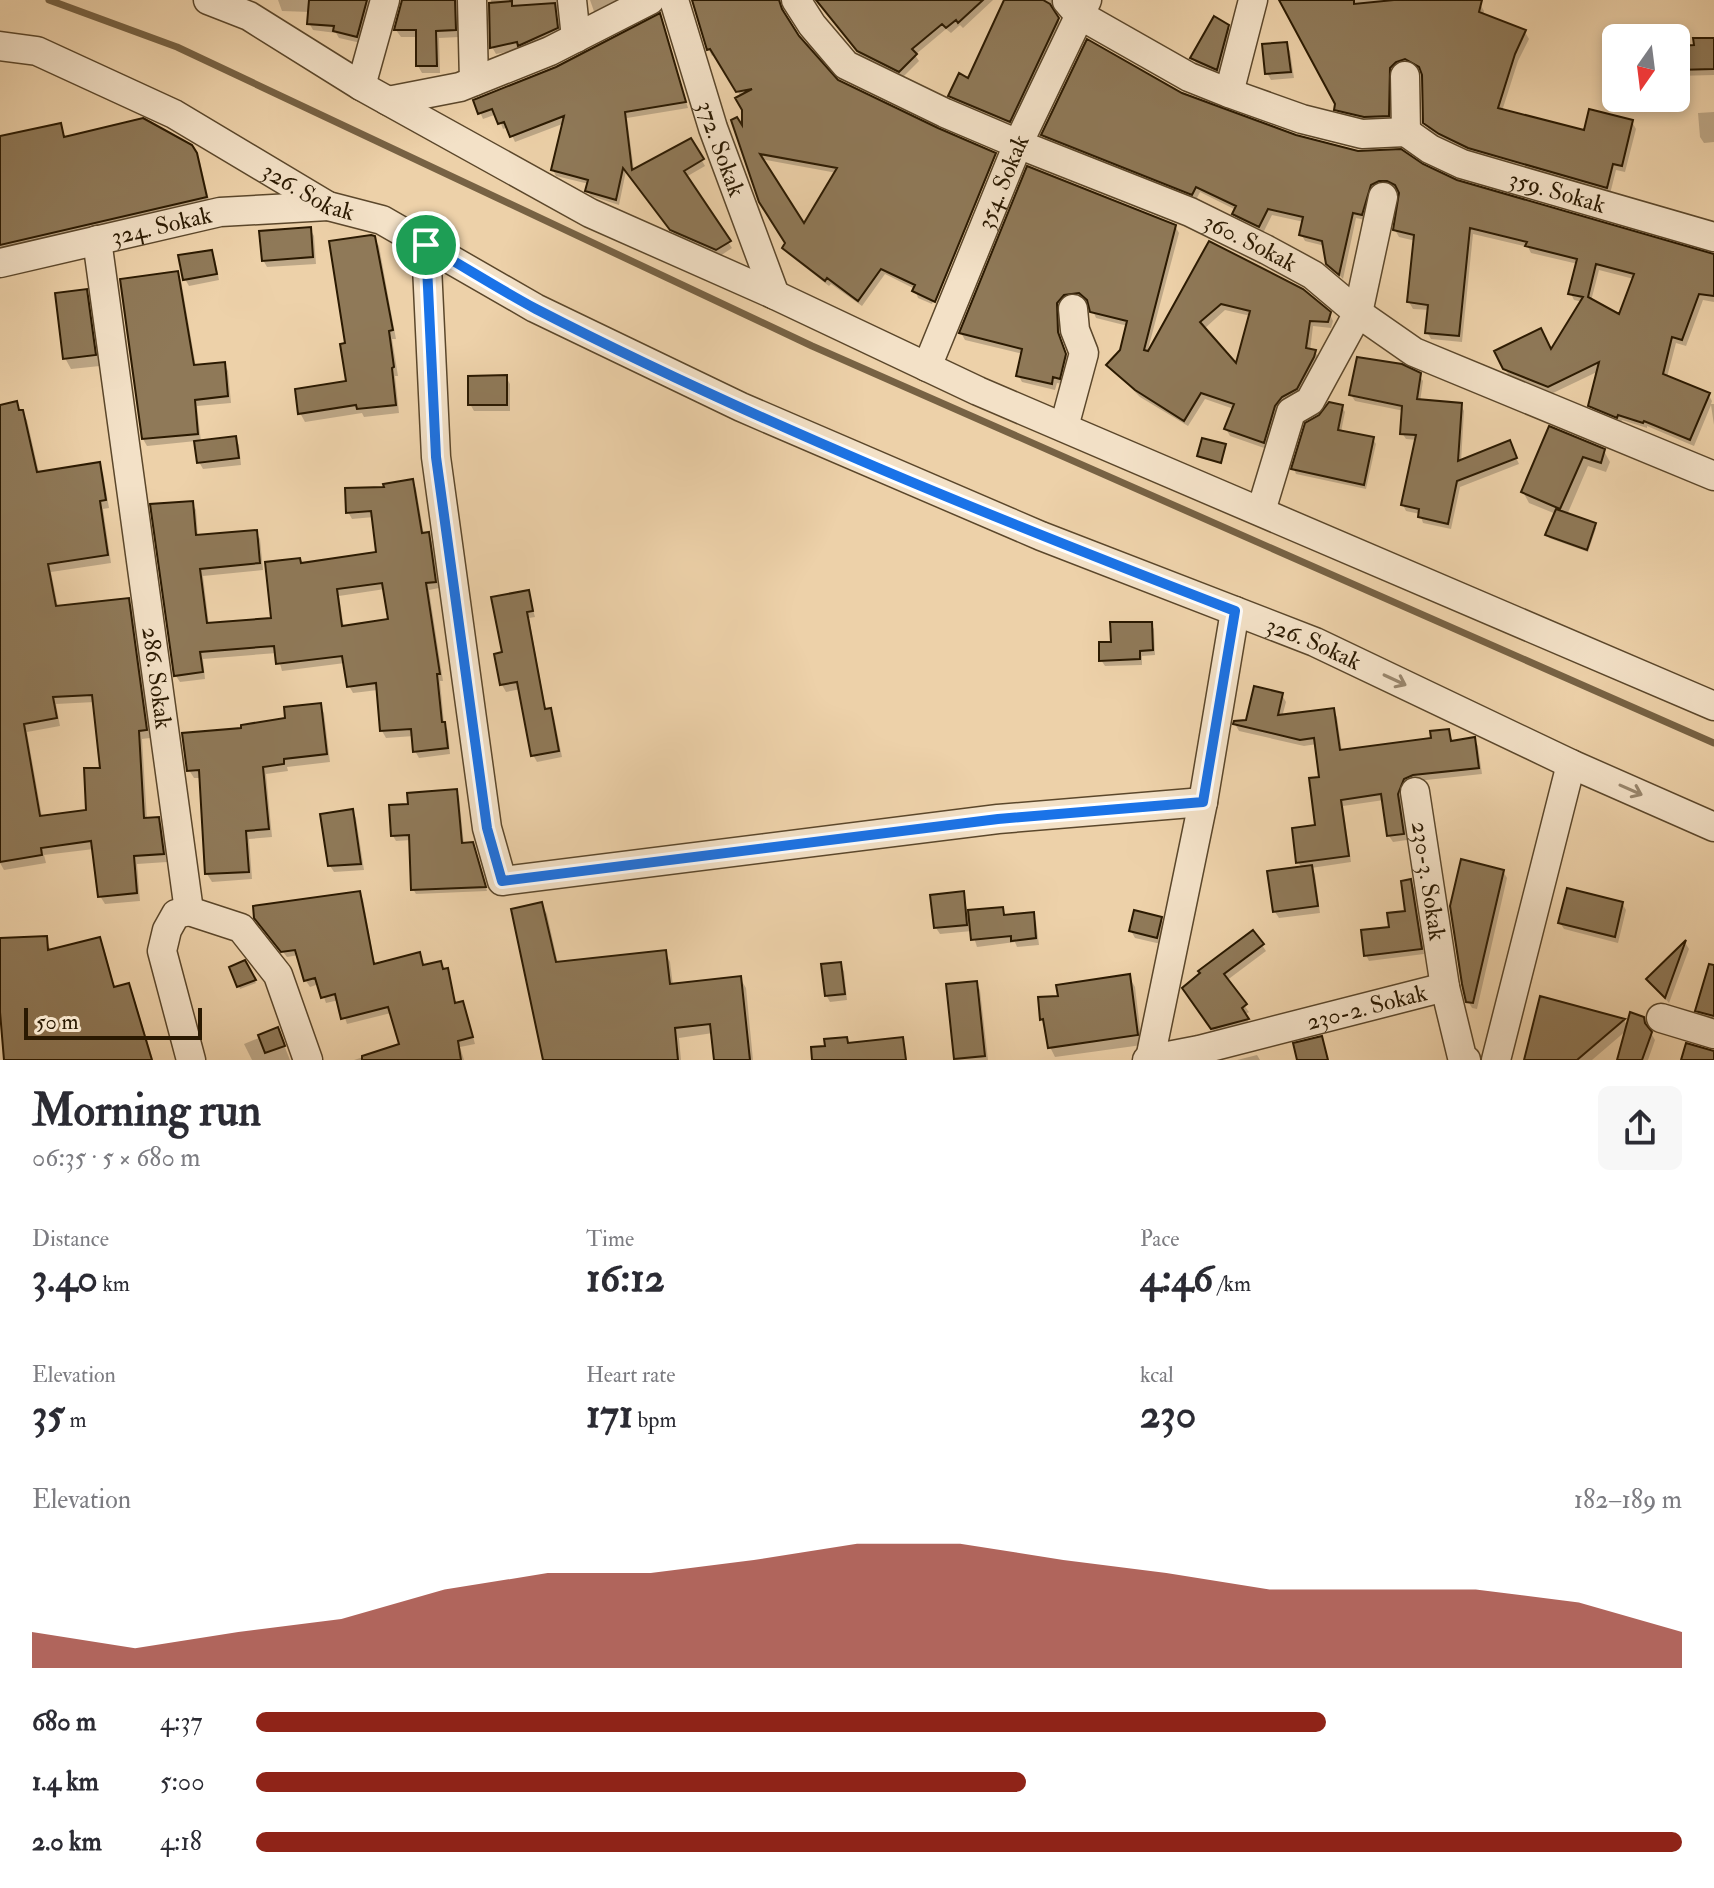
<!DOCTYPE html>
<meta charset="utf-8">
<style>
body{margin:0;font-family:"IM FELL Double Pica",serif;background:#f7f7f7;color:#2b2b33;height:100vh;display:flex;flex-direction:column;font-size:30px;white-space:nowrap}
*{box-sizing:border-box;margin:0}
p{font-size:26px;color:#7c7c81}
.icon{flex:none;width:44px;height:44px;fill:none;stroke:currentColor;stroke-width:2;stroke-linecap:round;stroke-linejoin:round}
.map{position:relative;height:1060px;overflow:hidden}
.side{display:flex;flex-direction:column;background:#fff;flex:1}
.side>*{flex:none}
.needle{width:52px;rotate:194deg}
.controls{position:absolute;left:1602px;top:24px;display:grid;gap:16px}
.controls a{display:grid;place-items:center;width:88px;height:88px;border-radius:12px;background:#fff;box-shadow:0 4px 12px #0003;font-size:40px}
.scale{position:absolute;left:24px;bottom:20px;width:178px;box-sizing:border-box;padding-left:8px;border:4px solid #2a1901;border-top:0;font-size:22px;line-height:28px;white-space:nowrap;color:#2a1901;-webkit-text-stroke:6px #f3e1c7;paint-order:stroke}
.pin{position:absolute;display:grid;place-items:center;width:68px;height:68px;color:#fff;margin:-34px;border:4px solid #fff;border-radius:50%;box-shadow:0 2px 8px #0007}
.round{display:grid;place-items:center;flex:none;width:84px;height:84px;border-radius:12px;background:#f7f7f7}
.headline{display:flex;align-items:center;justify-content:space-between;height:136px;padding:0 32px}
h1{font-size:44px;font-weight:700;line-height:60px}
.stats{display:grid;grid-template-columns:repeat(3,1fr);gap:12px;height:136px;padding:8px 32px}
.stats div{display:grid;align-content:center}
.stats b{font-size:40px;font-weight:700}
.stats small{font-size:22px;font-weight:400}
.stats p{font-size:22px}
.chart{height:224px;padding:16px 32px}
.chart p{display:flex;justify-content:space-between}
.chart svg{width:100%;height:144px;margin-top:8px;fill:#8f2418;opacity:.7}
ul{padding:0 32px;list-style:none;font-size:26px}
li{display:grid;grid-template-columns:128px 96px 1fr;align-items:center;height:60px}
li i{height:20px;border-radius:10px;background:#8f2418}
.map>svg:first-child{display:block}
</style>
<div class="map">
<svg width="1714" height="1060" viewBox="0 0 1714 1060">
<rect width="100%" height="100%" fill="#edd1a9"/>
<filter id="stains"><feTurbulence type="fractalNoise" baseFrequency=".0025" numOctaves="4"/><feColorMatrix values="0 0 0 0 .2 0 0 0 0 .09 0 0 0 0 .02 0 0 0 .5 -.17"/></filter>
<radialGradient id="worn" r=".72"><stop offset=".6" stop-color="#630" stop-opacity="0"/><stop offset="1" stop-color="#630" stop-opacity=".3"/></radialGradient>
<path fill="#0003" fill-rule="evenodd" d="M278,0H375L361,43L339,38L336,33L313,30L309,23L310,12L282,11Z
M403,0H460L459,37L439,38L440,73H422L418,66V37H401L396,30Z
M491,0H560L558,10L561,35L522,49L496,54L492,47Z
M590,0H630L596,17Z
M696,0H783L784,16L796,35L837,82L995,155L932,304L918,298L915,289L885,274L862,306L831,284L829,286L788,254L784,248L788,243L744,132L741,97L716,54L712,56L709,50ZM761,159L837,173L804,227Z
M817,0H993L963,28L960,25L951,33L946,29L915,55L919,61L903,77L862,58Z
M1036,0H1059L1055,4L1054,14L1063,28L1014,129L955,104L950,96L969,80Z
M1326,0H1465L1480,4L1484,11L1483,15L1525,32L1529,39L1518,61L1502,111L1585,132L1632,122L1636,129L1625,172L1616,170L1610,194L1474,154L1444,141L1429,130L1425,123L1423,72L1411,65L1393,76L1392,122L1369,123L1341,116L1336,109Z
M661,20L688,108L627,118L634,171L690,140L705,166L686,177L732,248L720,256L676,236L626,171L619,205L591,196L587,190L589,184L556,176L553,170L565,123L515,142L508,127L503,129L497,114L483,119L475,101L557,69Z
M1228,26L1232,33L1221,76L1197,65L1193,58Z
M1714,40V75L1676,76V48L1696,47Z
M1286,44L1290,51L1294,78L1271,80L1267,73Z
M1182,95L1296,137L1422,166L1456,182L1714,255V302L1703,300L1686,346L1676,343L1667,377L1708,394L1712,401L1711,404H1714V425L1711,405L1694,446L1647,426V428L1622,420L1621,423L1595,412L1591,405L1599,371L1553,393L1509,376L1496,352L1552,353L1583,302L1574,300L1571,294L1578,264L1531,253L1528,247L1473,234L1462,342L1431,339L1427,332L1430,310L1413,309L1409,302L1416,241L1399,237L1395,230L1401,194L1393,187H1381L1365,220L1356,218L1343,279L1328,263L1325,246L1305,241L1301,234L1304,222L1272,215L1263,233L1238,220L1234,214L1236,210L1200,192L1196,200L1047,141L1043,135ZM1599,270L1634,279L1620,317L1591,301Z
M1714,112V142L1704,143L1700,137L1698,113Z
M60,125L65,139L191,146L200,162L210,204L0,252V139Z
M996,158L998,161L939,307L936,306Z
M1175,226L1179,233L1147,353L1210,243L1329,313L1333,321L1331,328L1313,326L1310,351L1315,352L1319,358L1267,449L1230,436L1226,429L1234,409L1205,399L1188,426L1140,397L1109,365L1122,351L1128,326L1096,318L1090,304L1085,299L1068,301L1060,310L1061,340L1069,362L1063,384L1057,383L1055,390L1022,382L1018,375L1023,354L965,340L961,333ZM1225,310L1251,316L1238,367L1204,329Z
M310,229L314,236L316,264L267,267L263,260Z
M374,238L379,246L396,339H392L398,376H395L399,413L364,417L362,413L305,422L300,413L348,383L347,344Z
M211,252L215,259L219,280L189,286L185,279Z
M177,274L181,280L196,367L224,364L228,371L231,403L197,406L201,442L235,438L239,445L241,465L203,469L199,462L196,441L147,446L143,439Z
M86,292L92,302L100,366L71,369L65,358Z
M1419,375L1423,381L1420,402L1461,405L1464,411L1461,462L1512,449L1519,464L1460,487L1451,529L1423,523L1420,514L1406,511L1403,505L1417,440L1406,439L1402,433L1404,411L1355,401L1351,395Z
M506,377L510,384V411H474L470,404Z
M16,404L27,420L39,473L99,465L103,473L109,508L103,509L111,563L51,572L58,607L128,600L133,608L150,738L142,739L147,820L158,819L163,828L167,862L137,864L140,901L105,904L100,896L94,849L44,855L46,863L4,870L0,863V407ZM95,702L103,769L88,812L42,817L27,732L60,726L56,704Z
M1342,407L1345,412L1341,432L1373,439L1376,444L1366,489L1296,474L1294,469Z
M1550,429L1604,451L1610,462L1606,472L1588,466L1567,515L1596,528L1588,552L1549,538L1548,535L1556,514L1529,503L1523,492Z
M1224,446L1222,464L1201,458L1199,456Z
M412,482L416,488L424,535H428L432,542L439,588L429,590L443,681H440L444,723L448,731L450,754L419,758L415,751L414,736L386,738L382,731L378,690L353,693L349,686L345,663L282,671L277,653L203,659L205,679L180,682L176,676L192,503L196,510L198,537L256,532L260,539L263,570L203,576L209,625L273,620L302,565L378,554L374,517L352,519L348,512L386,489ZM385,589L390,621L344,628L339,596Z
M528,592L535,617L529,618L546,711L550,710L554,717L562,757L537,762L533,755L521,689L506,692L502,685L497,655L504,654Z
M1151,624L1154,629L1155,655L1142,656V665L1105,666L1101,660L1113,644Z
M1282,695L1286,702L1282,717L1333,710L1337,717L1342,752L1433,740L1448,731L1453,742L1474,739L1478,746L1482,774L1417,781L1407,786L1401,802L1407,840L1393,842L1389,836L1384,800L1343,806L1351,862L1311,868L1315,874L1320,913L1279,918L1275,912L1302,868L1298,862L1317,826L1321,778L1317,744L1304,746L1239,731L1235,724L1248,721Z
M320,705L324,713L330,762L287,767L288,771L266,774L272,837L249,839L252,879L212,882L207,874L201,778H194L189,770Z
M456,791L459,796L464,845L472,844L475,849L487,891L416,894L413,889L411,840L396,841L393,836L410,806Z
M352,811L356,818L364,870L334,872L330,866Z
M1503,871L1507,878L1477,1009L1472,1008L1468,1001Z
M1410,881L1414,888L1424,954L1369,961L1366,955L1407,912Z
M359,893L363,899L375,966L419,955L424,967L440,963L445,971L447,970L456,1005L462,1004L466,1010L475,1044L460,1047L464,1060H354L401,1045L391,1013L347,1024L339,1000L326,1003L319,984L310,987L306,981L299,955L287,957L261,924Z
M962,893L968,912L1002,909L1007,917L1032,914L1036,921L1039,945L1017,947L1015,942L977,947L972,931L940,934L936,928Z
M1622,903L1626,910L1618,943L1564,929L1560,923Z
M541,904L547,914L558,964L665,952L670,962L673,986L740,978L746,988L753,1060H716L713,1033L679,1038L681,1060H545Z
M1161,919L1165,926L1161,944L1135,938L1131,931Z
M46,938L51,951L99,939L104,948L115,989L128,986L133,994L153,1060H6L0,940Z
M1686,944L1689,949L1669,1003L1649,979Z
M1262,945L1266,951L1226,981L1249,1012L1244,1015L1251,1025L1217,1035L1188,994Z
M244,963L256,983L240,989L231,968Z
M840,964L844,971L847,1000L830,1002L826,995Z
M1129,977L1135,987L1142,1045L1055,1057L1050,1047L1047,1028L1042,1019L1060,997Z
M1714,981V1021L1701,1017L1697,1010Z
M976,983L980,990L988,1060H956Z
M1541,999L1624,1020L1628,1027L1643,1019L1655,1040L1648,1060H1619L1627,1030L1592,1060H1526Z
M278,1030L290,1060H252L244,1044Z
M1257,1055L1260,1060H1237Z"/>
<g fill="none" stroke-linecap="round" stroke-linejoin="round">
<path stroke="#776244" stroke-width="7" d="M49,0L177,47L812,346L1714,743"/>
</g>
<path fill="#8f7958" stroke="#2a1901" stroke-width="2" fill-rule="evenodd" d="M309,0H367L357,37L333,31L334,26L307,24Z
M402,0H455L456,30L436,31L437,66H416V30H394Z
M692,0H779L782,9L799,36L838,80L938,128L996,153L935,302L912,291L915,285L881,269L858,301L827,278L825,281L782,248L785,243L759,202L731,120L737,117L742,125V110L735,98L752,89L736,92L710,49L707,50ZM760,154L837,168L804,223Z
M816,0H983L958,23L956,20L946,28L942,24L912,49L917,54L899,72L857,51Z
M1004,0H1043L1050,4L1059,18L1010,122L948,96L959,73L968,78Z
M1279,0H1354V4L1394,0H1482L1479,12L1526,30L1515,54L1498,108L1584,130L1589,109L1633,120L1622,166L1613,164L1607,188L1468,148L1439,134L1423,123L1422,75L1419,67L1405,59L1396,62L1390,68L1389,116L1364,117L1334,110L1335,104Z
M512,1V6L555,3L558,28L518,46L517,42L490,48L489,3Z
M660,13L686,102L625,112L632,170L691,138L704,159L684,171L731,241L716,250L670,230L623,168L616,200L585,191L588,180L551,170L564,116L510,137L504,122L498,124L492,109L478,114L473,100L556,67Z
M1214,16L1229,25L1217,70L1190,58Z
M1693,38H1714V69L1676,70V46L1694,45Z
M1087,39L1182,93L1296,135L1358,151L1401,149L1423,164L1457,180L1714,254V296L1699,294L1682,340L1672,337L1663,374L1710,393L1690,440L1644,421L1643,423L1618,415L1617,418L1588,406L1599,362L1548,387L1503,369L1494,351L1541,328L1551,349L1583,297L1568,294L1577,259L1525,246L1527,242L1470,228L1459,336L1425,333L1428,305L1407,302L1414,235L1393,230L1399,193L1395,185L1387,181H1379L1371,185L1362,215L1353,213L1339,275L1326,264L1322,241L1299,235L1303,217L1268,209L1259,227L1232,214L1236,206L1196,187L1192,195L1041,135ZM1596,264L1634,274L1619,314L1588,297Z
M1287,42L1291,72L1265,74L1262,44Z
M143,118L192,145L197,153L207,197L0,245V136L61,123L64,137Z
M1027,166L1176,225L1144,350L1148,351L1209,241L1303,289L1331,312L1328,322L1310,321L1306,348L1316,350L1314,357L1297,389L1282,397L1275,406L1264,443L1224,429L1234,404L1201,393L1184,421L1135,390L1106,365L1120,350L1127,321L1090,312L1087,300L1079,293L1064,295L1057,303L1058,332L1066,354L1060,379L1053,377L1052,384L1016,376L1022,349L959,333ZM1221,304L1250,311L1236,363L1200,322Z
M311,227L313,257L262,261L259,231Z
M371,235L375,236L393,330L389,331L394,367L392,368L396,405L357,409L356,405L298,414L295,389L346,381L340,344L345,343L329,241Z
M212,250L217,274L183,280L178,255Z
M178,271L194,365L225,362L228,396L195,400L198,434L142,439L120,279Z
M87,289L96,355L63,359L55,293Z
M1357,357L1402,364L1421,373L1417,399L1462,403L1458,461L1510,440L1517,458L1457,481L1448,524L1418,517L1419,509L1401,505L1416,435L1400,434L1402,406L1349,395Z
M507,375V405H468V376Z
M17,401L19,410H23L37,472L100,462L106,500L100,501L108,555L48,564L56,606L129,598L147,730L139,731L144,818L159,817L164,854L134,856L137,893L98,897L91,841L41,848L42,855L0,862V405ZM92,695L100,768H84L86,810L40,816L24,724L57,718L53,697Z
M1329,402L1343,405L1338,430L1374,437L1364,485L1291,469L1305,423L1319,415Z
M1549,426L1605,449L1601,463L1583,457L1560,509L1521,492Z
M236,436L239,458L197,463L194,441Z
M1202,438L1226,444L1221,463L1197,456Z
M413,479L422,533L429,532L436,582L426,583L440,674H437L442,722H445L448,748L413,752L411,729L380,731L376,683L347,687L342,656L276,664L274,646L200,652L203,672L174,676L150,504L193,501L196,535L257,530L260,563L200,569L207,623L271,618L265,562L300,558L301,563L376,552L371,511L346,513L345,488L384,487L383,484ZM382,583L388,619L342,626L337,589Z
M1556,509L1596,523L1587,550L1545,535Z
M529,590L533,611L527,612L545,709L551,708L559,751L531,756L517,682L500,685L494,654L502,652L491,597Z
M1110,622H1152L1153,650L1140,651V659L1099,661V642H1111Z
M1254,686L1283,693L1278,715L1334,708L1340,750L1431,738L1430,731L1449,729L1451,741L1475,737L1479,768L1413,775L1404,779L1398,794L1404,834L1387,836L1381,794L1341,800L1349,856L1296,863L1292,828L1315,825L1309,778L1319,777L1314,738L1300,740L1233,724L1234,721L1246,720Z
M321,703L327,754L284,759V764L263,767L269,829L246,831L249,872L205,874L199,770L187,771L182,733L241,728V725L285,718L284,707Z
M457,789L462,843L473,842L486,887L411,890L409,835L391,836L389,805L408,804L407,793Z
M353,809L361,864L328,866L320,814Z
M1461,859L1504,870L1473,1003L1466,1002L1462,984L1450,906Z
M1312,865L1318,906L1273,912L1267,871Z
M1411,879L1422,949L1364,956L1361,930L1389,927L1387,913L1405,911L1401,881Z
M1567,888L1623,902L1615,937L1558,923Z
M360,891L374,964L420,952L423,965L441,961L443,969L448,968L455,1003L463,1001L473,1037L458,1041L461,1060H362V1056L399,1044L388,1007L341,1019L335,994L321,998L315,978L304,981L295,950L281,952L254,918L253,906Z
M964,891L967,925L934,928L930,895Z
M542,902L556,962L666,950L670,984L741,976L750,1060H714L710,1024L675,1028L678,1060H543L511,909Z
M1003,907L1004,915L1034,912L1036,938L1011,941V936L971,940L968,910Z
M1134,910L1162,917L1157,938L1129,931Z
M1253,930L1264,944L1224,974L1247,1004L1242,1008L1249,1019L1211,1029L1182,988L1200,973L1198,971Z
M47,936L48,950L100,937L114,987L129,983L152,1060H4L0,1012V938Z
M1686,940L1665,998L1646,979Z
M245,960L256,980L237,987L229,967Z
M841,962L845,994L825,996L821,964Z
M1709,964L1714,965V1016L1695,1011Z
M1130,974L1138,1035L1048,1048L1043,1019L1040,1020L1038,997L1058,996L1056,985Z
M977,981L985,1056L954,1059L946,984Z
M1540,996L1625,1019L1577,1060H1524Z
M1630,1012L1644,1017L1645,1023L1652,1032L1642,1060H1617Z
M278,1027L285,1046L265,1053L258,1035Z
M1322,1036L1328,1060H1297L1293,1043Z
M847,1037L848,1043L903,1037L906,1060H812L811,1047L825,1046L824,1039Z
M1686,1043L1714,1051V1060H1681Z"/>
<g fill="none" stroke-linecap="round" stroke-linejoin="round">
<g stroke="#5b472b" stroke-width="31">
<g id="minor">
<path d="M208,0L249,16L361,86L590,213L775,295L978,391L1714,706"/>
<path d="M472,0L474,81"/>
<path d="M572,0L576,38"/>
<path id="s1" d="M674,0L713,128L775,295"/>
<path id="s2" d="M796,0L812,25L846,65L945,113L1018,144L1190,212L1267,250L1313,275L1358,313L1414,352L1714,476"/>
<path d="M1067,1L1078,14L1189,77L1229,93L1302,119L1362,134L1406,132"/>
<path id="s3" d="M0,46L37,51L174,114L328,206L382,220L535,308L741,407L1041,536L1315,642L1571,764L1714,827"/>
<path d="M1405,76L1406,132"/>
<path d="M361,86L385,0"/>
<path d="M1229,93L1253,0"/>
<path d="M388,101L460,87L550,51L650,0"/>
<path id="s4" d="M1406,132L1430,149L1462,164L1714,237"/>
<path id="s5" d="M97,240L189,911"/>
<path d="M426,245L436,457L487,828L502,881L998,819L1203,802"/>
<path id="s6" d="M0,263L220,212L328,206"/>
<path id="s7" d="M927,367L1018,144L1087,0"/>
<path d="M1064,427L1084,353L1075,330L1073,309"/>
<path d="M1261,511L1291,412L1310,401L1358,313L1383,197"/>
<path id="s8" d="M1415,792L1445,987L1462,1057L1466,1060"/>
<path d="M189,911L241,928L278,975L308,1060"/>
<path d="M189,911L176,914L167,930L162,951L191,1060"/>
<path d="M1661,1018L1714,1034"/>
<path d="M1150,1059L1203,802L1235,611"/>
<path id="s9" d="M1147,1060L1199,1050L1445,987"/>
<path d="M1496,1060L1571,764"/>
</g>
</g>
<use href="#minor" stroke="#f3e1c7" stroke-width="28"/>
</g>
<defs><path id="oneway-shaft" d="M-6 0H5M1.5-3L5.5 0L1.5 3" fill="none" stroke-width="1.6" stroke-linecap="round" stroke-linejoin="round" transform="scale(2)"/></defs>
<g stroke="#99876e">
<use href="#oneway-shaft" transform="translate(1395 680) rotate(25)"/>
<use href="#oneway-shaft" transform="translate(1631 790) rotate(24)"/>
</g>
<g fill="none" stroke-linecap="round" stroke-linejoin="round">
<g stroke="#fff" stroke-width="16">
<path id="route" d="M426,245C463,266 499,289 536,309C761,425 999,520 1235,611L1203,802L998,819L502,881L487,828L436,457Z"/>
</g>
<use href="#route" stroke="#1a73e8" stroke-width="10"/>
</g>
<g text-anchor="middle" stroke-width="6" stroke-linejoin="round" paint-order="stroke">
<g font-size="24" fill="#2a1901" stroke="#f3e1c7">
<text dy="8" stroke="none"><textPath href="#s1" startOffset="156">372. Sokak</textPath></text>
<text dy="8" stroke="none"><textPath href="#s7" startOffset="200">354. Sokak</textPath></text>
<text dy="8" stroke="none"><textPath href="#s3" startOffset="344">326. Sokak</textPath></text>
<text dy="8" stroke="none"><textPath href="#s4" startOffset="164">359. Sokak</textPath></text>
<text dy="8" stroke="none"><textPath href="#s6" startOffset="166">324. Sokak</textPath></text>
<text dy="8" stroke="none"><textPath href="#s2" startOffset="524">360. Sokak</textPath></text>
<text dy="8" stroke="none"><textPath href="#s3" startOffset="1448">326. Sokak</textPath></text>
<text dy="8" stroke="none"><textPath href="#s5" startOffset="442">286. Sokak</textPath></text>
<text dy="8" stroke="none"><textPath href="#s8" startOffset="90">230-3. Sokak</textPath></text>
<text dy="8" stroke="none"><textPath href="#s9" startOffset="226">230-2. Sokak</textPath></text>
</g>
</g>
<rect width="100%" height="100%" filter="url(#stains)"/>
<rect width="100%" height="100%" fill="url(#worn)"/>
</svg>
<div class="controls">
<a><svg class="needle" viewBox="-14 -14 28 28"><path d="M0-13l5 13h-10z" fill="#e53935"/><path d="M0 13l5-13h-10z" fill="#7c7c81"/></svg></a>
</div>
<div class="scale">50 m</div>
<div class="pin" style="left:426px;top:245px;background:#1e9e55"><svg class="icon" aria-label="arrive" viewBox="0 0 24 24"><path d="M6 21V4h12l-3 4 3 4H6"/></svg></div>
</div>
<section class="side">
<div class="headline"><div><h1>Morning run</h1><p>06:35 · 5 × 680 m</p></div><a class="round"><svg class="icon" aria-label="share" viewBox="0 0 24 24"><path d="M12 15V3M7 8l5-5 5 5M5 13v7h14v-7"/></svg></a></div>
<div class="stats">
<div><p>Distance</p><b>3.40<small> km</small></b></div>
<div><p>Time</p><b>16:12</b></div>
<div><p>Pace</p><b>4:46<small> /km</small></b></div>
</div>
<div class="stats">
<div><p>Elevation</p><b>35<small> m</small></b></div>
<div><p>Heart rate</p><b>171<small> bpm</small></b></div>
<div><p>kcal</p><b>230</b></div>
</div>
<div class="chart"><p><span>Elevation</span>182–189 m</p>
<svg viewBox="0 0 160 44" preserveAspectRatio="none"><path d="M0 44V33L10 38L20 33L30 29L40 20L50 15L60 15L70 11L80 6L90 6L100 11L110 15L120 20L130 20L140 20L150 24L160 33V44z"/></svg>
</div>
<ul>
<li><b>680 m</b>4:37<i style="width:75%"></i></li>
<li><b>1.4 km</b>5:00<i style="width:54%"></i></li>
<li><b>2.0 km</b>4:18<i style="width:100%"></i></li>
</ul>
</section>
